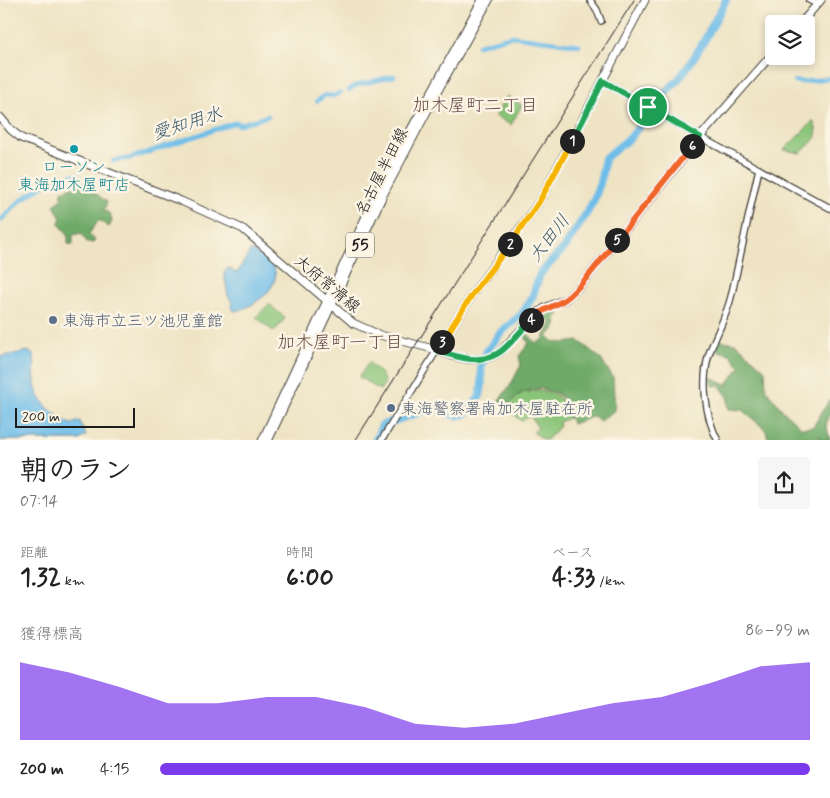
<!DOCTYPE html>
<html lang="ja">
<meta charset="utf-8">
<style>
body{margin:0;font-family:Mynerve,"Klee One",sans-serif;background:#f6f6f6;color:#222;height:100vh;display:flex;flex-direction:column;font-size:19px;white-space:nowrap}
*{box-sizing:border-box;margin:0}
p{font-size:16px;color:#767676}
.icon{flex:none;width:28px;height:28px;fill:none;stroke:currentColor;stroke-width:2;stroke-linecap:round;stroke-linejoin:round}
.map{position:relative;height:440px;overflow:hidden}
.side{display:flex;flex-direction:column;background:#fff;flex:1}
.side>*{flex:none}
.controls{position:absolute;left:765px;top:15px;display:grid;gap:10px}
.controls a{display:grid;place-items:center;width:50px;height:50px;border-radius:5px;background:#fff;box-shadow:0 2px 8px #0003;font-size:25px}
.scale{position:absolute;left:15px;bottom:12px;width:120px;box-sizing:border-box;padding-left:5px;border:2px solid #1c1c1c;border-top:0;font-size:14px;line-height:18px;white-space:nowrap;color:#1c1c1c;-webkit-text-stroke:4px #fcf5e5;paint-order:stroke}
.pin{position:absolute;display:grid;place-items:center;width:42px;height:42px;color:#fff;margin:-21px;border:2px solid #fff;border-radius:50%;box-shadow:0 1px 5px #0007}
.km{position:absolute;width:25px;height:25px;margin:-12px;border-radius:50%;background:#222;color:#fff;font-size:14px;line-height:25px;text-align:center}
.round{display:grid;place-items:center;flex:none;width:52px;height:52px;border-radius:5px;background:#f6f6f6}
.overview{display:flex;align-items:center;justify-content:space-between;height:85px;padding:0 20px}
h1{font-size:28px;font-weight:800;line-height:38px}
.stats{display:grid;grid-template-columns:repeat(3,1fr);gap:8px;height:85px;padding:5px 20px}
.stats div{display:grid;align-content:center}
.stats b{font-size:25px;font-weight:800}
.stats small{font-size:14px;font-weight:400}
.stats p{font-size:14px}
.chart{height:140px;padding:10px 20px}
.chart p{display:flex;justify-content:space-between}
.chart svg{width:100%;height:90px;margin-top:5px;fill:#7c3aed;opacity:.7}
ul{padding:0 20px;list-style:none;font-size:16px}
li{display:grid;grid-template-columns:80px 60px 1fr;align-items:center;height:38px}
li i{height:12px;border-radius:6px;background:#7c3aed}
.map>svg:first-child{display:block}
</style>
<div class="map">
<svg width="830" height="441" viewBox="0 0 830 441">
<rect width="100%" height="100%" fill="#fcf5e5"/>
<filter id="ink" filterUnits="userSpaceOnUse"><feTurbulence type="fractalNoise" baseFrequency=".02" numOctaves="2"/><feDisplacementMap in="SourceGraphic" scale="10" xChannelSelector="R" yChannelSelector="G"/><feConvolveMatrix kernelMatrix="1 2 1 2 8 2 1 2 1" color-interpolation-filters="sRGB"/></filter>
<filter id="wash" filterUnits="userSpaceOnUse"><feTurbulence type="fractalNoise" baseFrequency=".0096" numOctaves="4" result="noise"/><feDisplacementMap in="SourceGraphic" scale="20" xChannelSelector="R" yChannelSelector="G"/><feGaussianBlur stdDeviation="1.12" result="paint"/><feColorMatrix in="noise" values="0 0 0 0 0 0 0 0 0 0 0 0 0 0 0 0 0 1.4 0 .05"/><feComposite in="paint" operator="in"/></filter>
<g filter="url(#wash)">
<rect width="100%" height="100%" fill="#eee3c3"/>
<path fill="#8ac479" stroke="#53704a" d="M507,96L522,105L511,125L495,116Z
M813,121C822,138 812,141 801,153L784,150Z
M269,304L285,318L274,332L256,317Z
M369,362L381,374L385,383L380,390L359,377Z
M539,390C562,395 561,397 569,418L559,422L560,426L547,440H544L533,432L538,428L530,416L521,421L506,406L522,393Z"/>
<path fill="#6faa69" stroke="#466342" d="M79,184L86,186L107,202L104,210L110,214L112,221L109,227L99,220L89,234L95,240L93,243L87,242L81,233L73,235V245L68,244V234L58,223L61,219L54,205L61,200L62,191Z
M546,310L560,314L555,319L557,323L554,330L547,336C555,346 568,342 579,341L600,358L613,377L615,410L600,421L594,416L572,424L564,399L556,393L540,388L522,392L506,406L498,401L510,386L521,365L519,356L529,343L522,332L524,330L536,343L543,340L551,323L540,314Z
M718,340L736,343L765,370L766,389L783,411L802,428L813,427L829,400L830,401V415L826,424L830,440H819V436L814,440H769L765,429L742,410L728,409V397L719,385L712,386L709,376L726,385L740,367L730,354L714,350Z"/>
<path fill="#6ebde9" stroke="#456c82" d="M251,250C258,254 269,260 273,267C285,286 250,310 234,311L231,307L232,302L228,296L224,273L228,268L237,273Z
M28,351L34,355C35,365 34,374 35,383C37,402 55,416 71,424L80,421L86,436L79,440H0V357Z"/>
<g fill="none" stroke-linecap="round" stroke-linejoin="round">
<path stroke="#6ebde9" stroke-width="4.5" d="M478,45L512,36L579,45
M794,81L802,82L830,78
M349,90L354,86L394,76
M317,101L325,95L333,96L340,93
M113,161L131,158L237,122L238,125L268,116
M0,221L21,200L47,183L77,174"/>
<path stroke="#6ebde9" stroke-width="8" d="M375,441L382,425L433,408L456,416L465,414L470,410L480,396L482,385L481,367L487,351L500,333L522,314L532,298L540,274L565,247L586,214L593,202L600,183L605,158L631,137L639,126L648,110L678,80L689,65L704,41L726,0"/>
</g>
</g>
<g filter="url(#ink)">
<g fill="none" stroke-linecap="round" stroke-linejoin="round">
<g stroke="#3c3a35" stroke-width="8">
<path id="minor" d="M590,0L597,10L601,21
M809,0L817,4
M603,81L700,137L830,208
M381,441L437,350
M718,441C705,416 701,381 709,354C716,335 726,317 731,297C741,254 749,212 759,169"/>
</g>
<g stroke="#3c3a35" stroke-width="9">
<path id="major" d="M800,24L821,0
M0,117L11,130L21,138L181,201L243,229L353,323L380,335L437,350C456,359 482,365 500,352L535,315L545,308L566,299L581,285L700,137L774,52
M437,350L472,295L539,202L645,0
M262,441L380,186L482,0
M268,441L383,195L441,85L489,0"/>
</g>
<use href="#minor" stroke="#fff" stroke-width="5.5"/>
<use href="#major" stroke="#fff" stroke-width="7"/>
<path stroke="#1c1c1c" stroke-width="1" d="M355,441L634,0"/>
</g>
</g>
<g fill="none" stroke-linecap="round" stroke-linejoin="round" filter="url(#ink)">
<g stroke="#fff" stroke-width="10">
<path id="split-1" d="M572,141L603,81L648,107"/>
</g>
<g stroke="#fff" stroke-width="10">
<path id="split-2" d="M510,244L539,202L572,141"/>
</g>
<g stroke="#fff" stroke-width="10">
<path id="split-3" d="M442,342L472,295L510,244"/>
</g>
<g stroke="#fff" stroke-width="10">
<path id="split-4" d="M442,342L437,350C446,354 454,356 464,358C499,365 509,343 531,320"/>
</g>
<g stroke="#fff" stroke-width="10">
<path id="split-5" d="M531,320C542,308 556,307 568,297C587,281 601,259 617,240"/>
</g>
<g stroke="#fff" stroke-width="10">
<path id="split-6" d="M617,240L692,146"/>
</g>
<g stroke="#fff" stroke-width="10">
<path id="split-7" d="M648,107L700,137L692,146"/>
</g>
<use href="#split-1" stroke="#22a559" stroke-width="6"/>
<use href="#split-2" stroke="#f5b400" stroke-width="6"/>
<use href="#split-3" stroke="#f5b400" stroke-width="6"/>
<use href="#split-4" stroke="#22a559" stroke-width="6"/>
<use href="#split-5" stroke="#f0652b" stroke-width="6"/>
<use href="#split-6" stroke="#f0652b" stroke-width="6"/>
<use href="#split-7" stroke="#22a559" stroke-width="6"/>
</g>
<circle fill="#0f9aa8" stroke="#fcf5e5" stroke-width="2" cx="74" cy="149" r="5"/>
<g fill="#5c6f8a" stroke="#fcf5e5" stroke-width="2">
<circle cx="53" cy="320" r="5"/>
<circle cx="391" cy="408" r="5"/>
</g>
<g text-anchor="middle" stroke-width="5" stroke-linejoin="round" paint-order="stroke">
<rect fill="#fcf5e5" stroke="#5f5d58" stroke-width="1" x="346" y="232.5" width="28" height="25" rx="4"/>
<g font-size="15" font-weight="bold" fill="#1c1c1c">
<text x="360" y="250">55</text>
</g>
<g font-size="16" fill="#0d838f" stroke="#fcf5e5">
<text x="74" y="172">ローソン<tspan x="74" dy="18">東海加木屋町店</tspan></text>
</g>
<g font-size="16" fill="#1c1c1c" stroke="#fcf5e5">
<text transform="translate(381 171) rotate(-63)" y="6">名古屋半田線</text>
<text transform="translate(328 283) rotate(40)" y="6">大府常滑線</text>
</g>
<g font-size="16" fill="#4e5e75" stroke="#fcf5e5" text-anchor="start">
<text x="63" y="326">東海市立三ツ池児童館</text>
<text x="401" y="414">東海警察署南加木屋駐在所</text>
</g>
<g font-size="18" fill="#664948" stroke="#fcf5e5">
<text x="475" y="111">加木屋町二丁目</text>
<text x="340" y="348">加木屋町一丁目</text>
</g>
<g font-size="18" font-style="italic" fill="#3d5c6e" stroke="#fcf5e5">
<text transform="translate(187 123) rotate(-18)" y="6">愛知用水</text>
<text transform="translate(549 238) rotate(-52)" y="6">大田川</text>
</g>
</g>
</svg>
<div class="controls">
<a><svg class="icon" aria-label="layers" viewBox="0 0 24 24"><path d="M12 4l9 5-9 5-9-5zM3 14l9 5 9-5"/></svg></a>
</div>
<div class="scale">200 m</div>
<div class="pin" style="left:648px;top:107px;background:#1e9e55"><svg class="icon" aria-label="arrive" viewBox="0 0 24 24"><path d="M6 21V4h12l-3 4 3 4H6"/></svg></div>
<b class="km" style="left:572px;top:141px">1</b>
<b class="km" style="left:510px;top:244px">2</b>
<b class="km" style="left:442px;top:342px">3</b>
<b class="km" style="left:531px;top:320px">4</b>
<b class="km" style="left:617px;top:240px">5</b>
<b class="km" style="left:692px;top:146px">6</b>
</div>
<section class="side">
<div class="overview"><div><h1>朝のラン</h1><p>07:14</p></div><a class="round"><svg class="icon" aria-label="share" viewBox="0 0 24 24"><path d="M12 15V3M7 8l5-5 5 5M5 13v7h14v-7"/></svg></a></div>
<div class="stats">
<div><p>距離</p><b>1.32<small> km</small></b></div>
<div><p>時間</p><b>6:00</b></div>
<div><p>ペース</p><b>4:33<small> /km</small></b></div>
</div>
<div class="chart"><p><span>獲得標高</span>86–99 m</p>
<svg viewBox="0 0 160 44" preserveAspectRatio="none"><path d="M0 44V6L10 11L20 18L30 26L40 26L50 23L60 23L70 28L80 36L90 38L100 36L110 31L120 26L130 23L140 16L150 8L160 6V44z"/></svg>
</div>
<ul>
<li><b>200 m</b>4:15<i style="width:100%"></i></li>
</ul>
</section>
